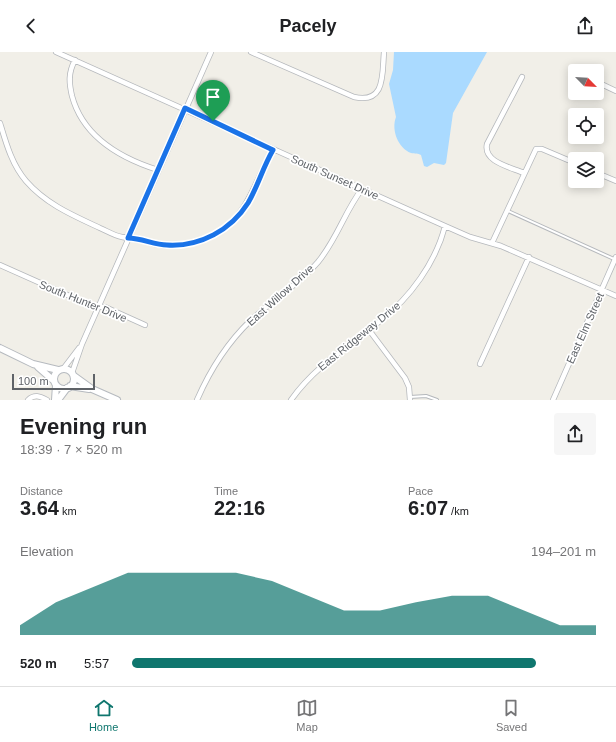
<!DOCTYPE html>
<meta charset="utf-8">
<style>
body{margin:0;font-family:Arial,sans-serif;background:#f6f6f6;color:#202124;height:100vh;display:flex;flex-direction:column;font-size:15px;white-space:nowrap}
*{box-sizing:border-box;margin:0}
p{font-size:13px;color:#757577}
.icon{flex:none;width:22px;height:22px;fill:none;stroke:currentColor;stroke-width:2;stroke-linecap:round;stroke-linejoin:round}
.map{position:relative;height:348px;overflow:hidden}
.drawer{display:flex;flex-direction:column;background:#fff;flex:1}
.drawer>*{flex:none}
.needle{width:26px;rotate:114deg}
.fabs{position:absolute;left:568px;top:12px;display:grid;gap:8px}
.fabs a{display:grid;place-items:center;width:36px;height:36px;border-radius:4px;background:#fff;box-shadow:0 2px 10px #0003;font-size:20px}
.scale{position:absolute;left:12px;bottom:10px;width:83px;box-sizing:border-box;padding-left:4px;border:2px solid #5f6368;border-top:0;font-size:11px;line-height:14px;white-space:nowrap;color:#5f6368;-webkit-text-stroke:3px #fff;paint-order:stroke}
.pin{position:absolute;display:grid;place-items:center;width:34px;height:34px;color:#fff;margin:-41px -17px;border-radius:50% 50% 50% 0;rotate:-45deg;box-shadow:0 0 4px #0007}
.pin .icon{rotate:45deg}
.round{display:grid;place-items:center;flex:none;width:42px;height:42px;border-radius:4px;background:#f6f6f6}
.overview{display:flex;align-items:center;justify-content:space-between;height:68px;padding:0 20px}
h1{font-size:22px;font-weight:600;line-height:30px}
.stats{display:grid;grid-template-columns:repeat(3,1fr);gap:6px;height:68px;padding:4px 20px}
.stats div{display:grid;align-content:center}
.stats b{font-size:20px;font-weight:600}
.stats small{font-size:11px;font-weight:400}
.stats p{font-size:11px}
.chart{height:112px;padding:8px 20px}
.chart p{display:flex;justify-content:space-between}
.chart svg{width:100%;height:72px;margin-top:4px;fill:#0f766e;opacity:.7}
ul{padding:0 20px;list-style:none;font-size:13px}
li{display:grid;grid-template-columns:64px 48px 1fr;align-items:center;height:30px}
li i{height:10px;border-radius:5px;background:#0f766e}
header{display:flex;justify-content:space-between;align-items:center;height:52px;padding:0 20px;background:#fff;font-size:18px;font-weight:600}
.menu{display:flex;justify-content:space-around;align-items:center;height:56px;border-top:1px solid #e0e0e0;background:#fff;font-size:11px;color:#757577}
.menu a{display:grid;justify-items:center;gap:2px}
.menu .selected{color:#0f766e}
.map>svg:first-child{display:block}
</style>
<header><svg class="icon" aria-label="back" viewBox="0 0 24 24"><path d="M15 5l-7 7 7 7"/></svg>Pacely<svg class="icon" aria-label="share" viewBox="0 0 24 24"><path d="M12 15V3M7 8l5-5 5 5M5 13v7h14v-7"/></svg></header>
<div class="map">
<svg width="616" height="348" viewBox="0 0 616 348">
<rect width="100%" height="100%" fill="#f1efe8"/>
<path fill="#aadaff" d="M394,0H487L453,61L446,111L444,113L434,111L427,115L424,114L421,103C418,101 415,102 411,101C398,96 391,78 396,65L389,32L393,18Z"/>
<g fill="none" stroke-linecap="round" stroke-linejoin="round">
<g stroke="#b5b8bc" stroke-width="4">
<path id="lane" d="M508,159L614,207
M410,345L426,344L437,348"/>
</g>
<g stroke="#b5b8bc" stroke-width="6">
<path id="street" d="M56,0L445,174L470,185L501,194L616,244
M251,0L354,45C386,52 382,22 384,0
M75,8C68,21 69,31 72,44C83,85 120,106 158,118
M522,25L487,92C483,110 510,115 524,121
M597,30L616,39
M0,71C6,91 12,113 26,129C46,152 72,163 100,176C107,179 115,184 122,185C126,186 130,185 134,186C141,187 148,190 154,192C175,197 201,192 219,180C250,160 255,127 273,98
M597,121L616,129
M492,191L536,97H542L575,111
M0,213L92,254L105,255L145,273
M369,278L405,326L409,335L410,348
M480,312L529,205
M63,317L79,296
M72,321L82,292L211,0
M28,348C34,342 40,344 47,348
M197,348C210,318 227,291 251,268C273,248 298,233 318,210C337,187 345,159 362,137
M291,348C315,314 349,294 380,269C410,246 436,210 445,174
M553,348L616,205"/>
</g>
<g stroke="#b6babf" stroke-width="8">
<path id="secondary" d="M0,296L33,312L58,318
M38,315L54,329
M54 327a10 10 0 1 1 20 0a10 10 0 1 1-20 0Z
M74,324L92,337L117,348
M70,334L89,337
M55,348L56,333
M58,348L67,336"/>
</g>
<use href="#lane" stroke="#fff" stroke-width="2"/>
<use href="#street" stroke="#fff" stroke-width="4.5"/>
<use href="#secondary" stroke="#fff" stroke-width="6"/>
</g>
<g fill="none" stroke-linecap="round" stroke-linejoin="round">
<g stroke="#fff" stroke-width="8">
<path id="route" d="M185,56L273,98C263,115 258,134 248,151C231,178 200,195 167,193C154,193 142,186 128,186Z"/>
</g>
<use href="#route" stroke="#1a73e8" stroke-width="5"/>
</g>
<g text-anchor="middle" stroke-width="3.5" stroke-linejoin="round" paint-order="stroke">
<g font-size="11" fill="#5f6368" stroke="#fff">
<text transform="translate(335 125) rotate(24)" y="4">South Sunset Drive</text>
<text transform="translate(280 243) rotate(-42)" y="4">East Willow Drive</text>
<text transform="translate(83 249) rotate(22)" y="4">South Hunter Drive</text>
<text transform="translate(585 276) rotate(-66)" y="4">East Elm Street</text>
<text transform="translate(359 284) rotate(-39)" y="4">East Ridgeway Drive</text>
</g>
</g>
</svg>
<div class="fabs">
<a><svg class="needle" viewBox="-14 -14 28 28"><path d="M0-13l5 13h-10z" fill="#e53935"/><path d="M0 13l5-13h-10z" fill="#757577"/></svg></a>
<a><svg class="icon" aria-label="locate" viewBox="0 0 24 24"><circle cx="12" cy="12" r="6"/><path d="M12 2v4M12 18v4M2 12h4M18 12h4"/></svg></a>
<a><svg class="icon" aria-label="layers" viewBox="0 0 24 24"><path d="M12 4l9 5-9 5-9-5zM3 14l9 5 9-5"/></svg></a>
</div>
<div class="scale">100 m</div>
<div class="pin" style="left:213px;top:69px;background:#1e9e55"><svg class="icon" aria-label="arrive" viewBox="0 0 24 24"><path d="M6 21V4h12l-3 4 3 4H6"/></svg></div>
</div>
<section class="drawer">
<div class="overview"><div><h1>Evening run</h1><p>18:39 · 7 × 520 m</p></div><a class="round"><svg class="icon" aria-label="share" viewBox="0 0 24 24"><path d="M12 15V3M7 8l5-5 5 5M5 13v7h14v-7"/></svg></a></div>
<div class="stats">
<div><p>Distance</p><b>3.64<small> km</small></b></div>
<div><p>Time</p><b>22:16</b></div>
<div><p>Pace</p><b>6:07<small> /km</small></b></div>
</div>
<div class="chart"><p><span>Elevation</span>194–201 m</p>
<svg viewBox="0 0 160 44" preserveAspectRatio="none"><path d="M0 44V38L10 24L20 15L30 6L40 6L50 6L60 6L70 11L80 20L90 29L100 29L110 24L120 20L130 20L140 29L150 38L160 38V44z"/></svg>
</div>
<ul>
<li><b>520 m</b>5:57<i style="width:87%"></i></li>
</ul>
</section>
<nav class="menu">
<a class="selected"><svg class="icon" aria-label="home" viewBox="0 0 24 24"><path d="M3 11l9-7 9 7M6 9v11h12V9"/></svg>Home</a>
<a><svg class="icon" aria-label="map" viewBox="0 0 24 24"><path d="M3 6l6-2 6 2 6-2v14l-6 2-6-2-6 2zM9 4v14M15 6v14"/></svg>Map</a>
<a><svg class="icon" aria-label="saved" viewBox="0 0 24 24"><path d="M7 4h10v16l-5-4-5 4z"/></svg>Saved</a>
</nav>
